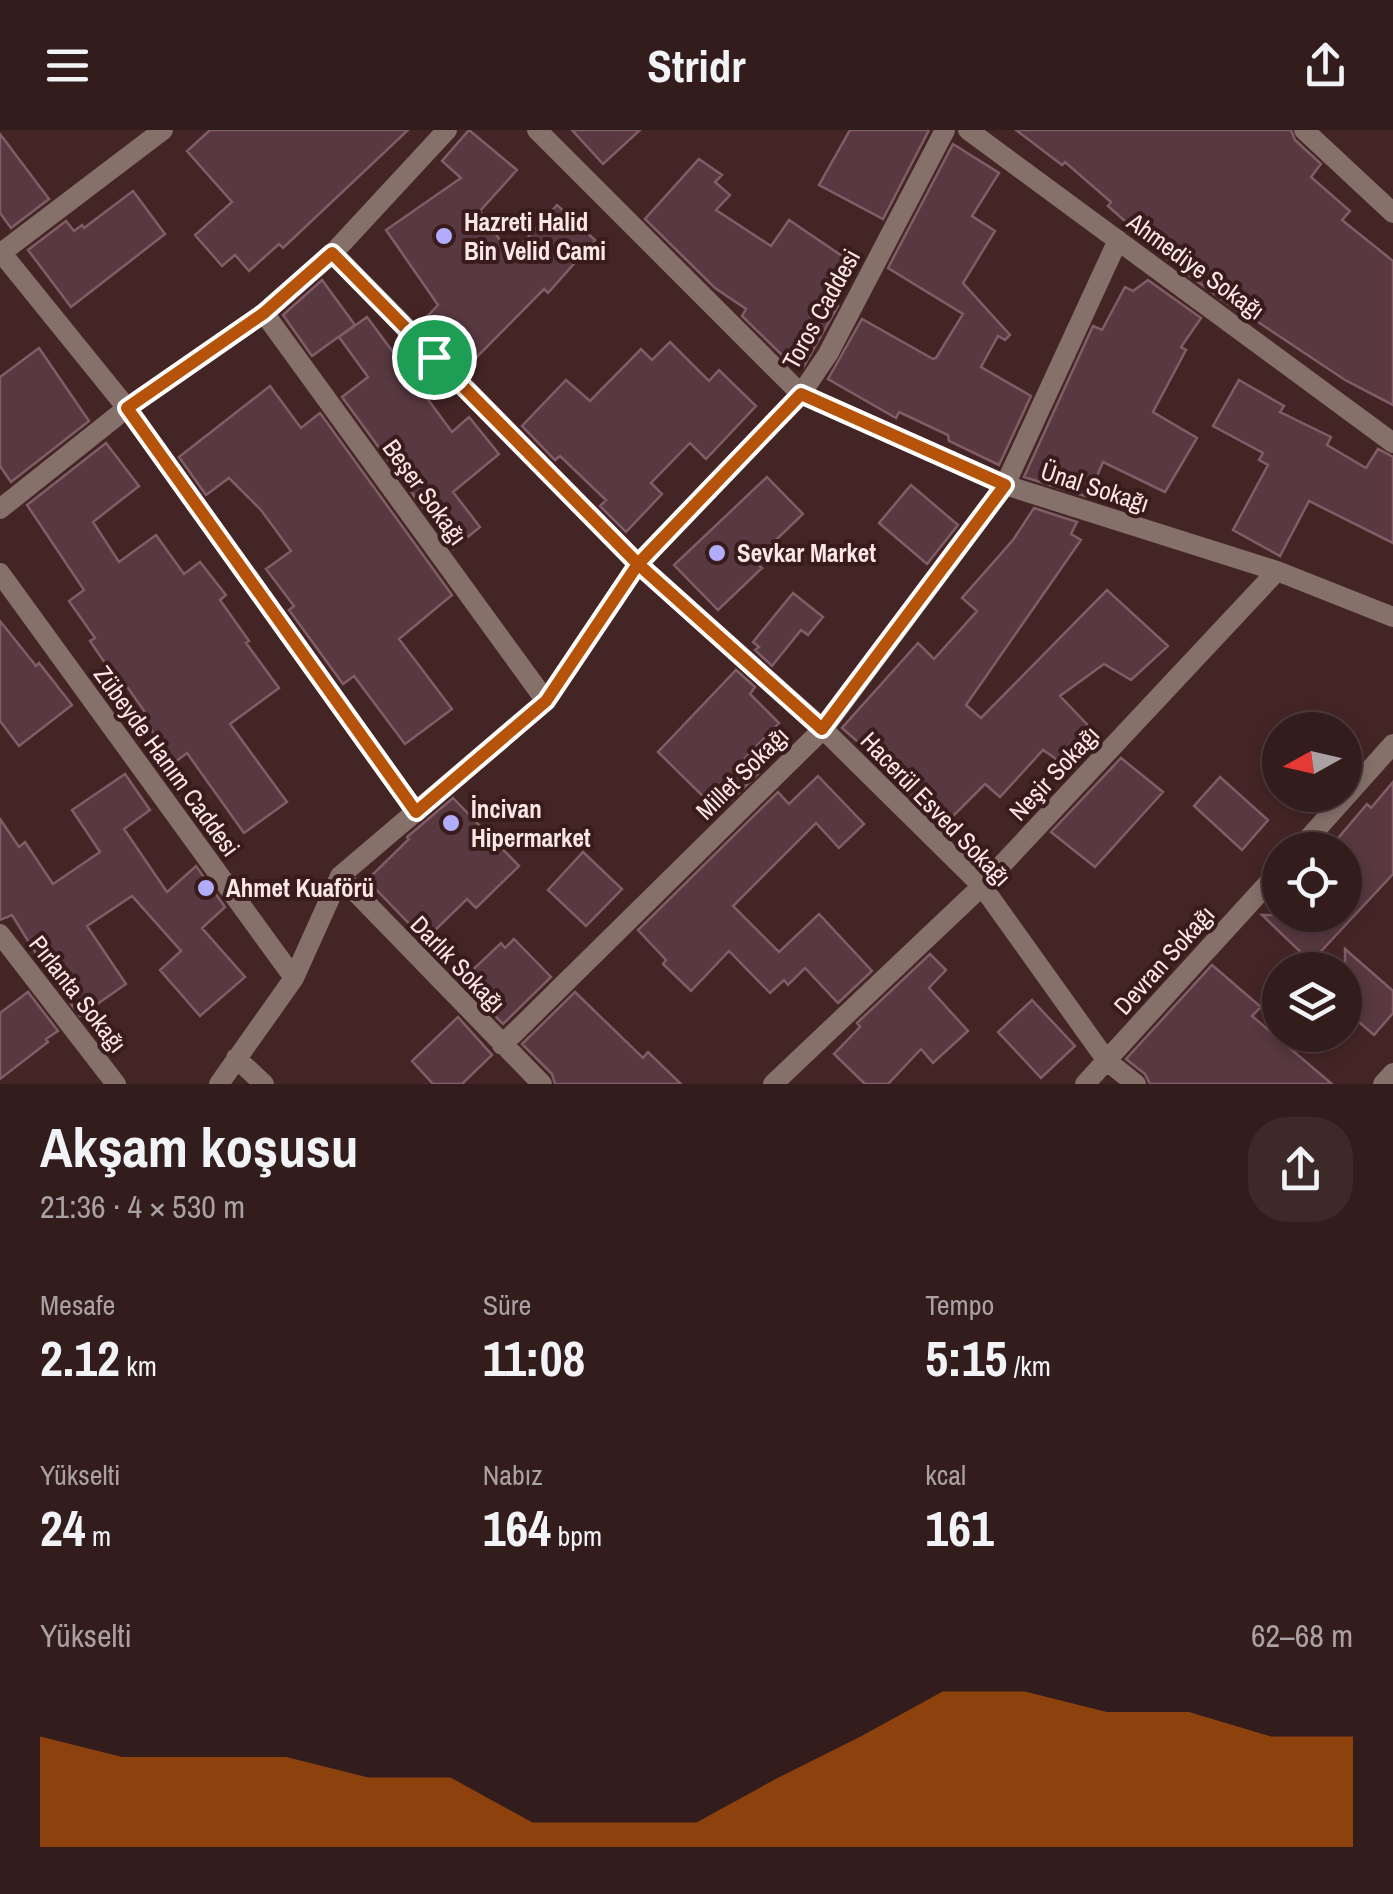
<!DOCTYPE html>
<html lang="tr">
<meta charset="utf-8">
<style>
body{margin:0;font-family:"Archivo Narrow",sans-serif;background:#3e2929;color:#f1f3f6;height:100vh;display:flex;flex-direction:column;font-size:38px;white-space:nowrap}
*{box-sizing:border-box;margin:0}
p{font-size:32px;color:#a9a1a3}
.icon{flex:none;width:55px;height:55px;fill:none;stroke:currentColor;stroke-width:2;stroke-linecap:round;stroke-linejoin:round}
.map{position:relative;height:954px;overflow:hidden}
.panel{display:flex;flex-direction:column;background:#331c1c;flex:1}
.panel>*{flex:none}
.needle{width:65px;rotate:262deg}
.buttons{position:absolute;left:1262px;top:582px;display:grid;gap:20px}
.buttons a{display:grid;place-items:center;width:100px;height:100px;border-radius:50%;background:#331c1c;box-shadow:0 5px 15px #0003,0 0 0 2px #4e3a3b;font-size:50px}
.pin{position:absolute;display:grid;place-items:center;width:85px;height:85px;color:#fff;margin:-42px;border:5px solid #fff;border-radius:50%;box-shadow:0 2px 10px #0007}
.round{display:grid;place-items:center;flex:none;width:105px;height:105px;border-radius:40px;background:#3e2929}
.summary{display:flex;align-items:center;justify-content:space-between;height:170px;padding:0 40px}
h1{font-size:55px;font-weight:700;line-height:75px}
.metrics{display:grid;grid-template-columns:repeat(3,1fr);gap:15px;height:170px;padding:10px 40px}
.metrics div{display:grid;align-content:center}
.metrics b{font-size:50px;font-weight:700}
.metrics small{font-size:28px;font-weight:400}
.metrics p{font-size:28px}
.chart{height:280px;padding:20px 40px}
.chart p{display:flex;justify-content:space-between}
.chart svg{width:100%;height:180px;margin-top:10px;fill:#b45309;opacity:.7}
header{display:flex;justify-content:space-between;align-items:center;height:130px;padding:0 40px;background:#331c1c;font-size:45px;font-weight:700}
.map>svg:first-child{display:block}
</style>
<header><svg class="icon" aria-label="menu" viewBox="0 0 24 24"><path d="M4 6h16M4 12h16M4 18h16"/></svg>Stridr<svg class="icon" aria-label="share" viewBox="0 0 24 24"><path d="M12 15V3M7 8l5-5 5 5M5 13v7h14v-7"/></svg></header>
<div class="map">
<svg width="1393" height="954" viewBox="0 0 1393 954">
<rect width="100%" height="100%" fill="#442525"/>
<path fill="#583841" stroke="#805d67" stroke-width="2.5" d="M210,0H408L283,118L279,114L249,141L235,125L222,136L195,105L232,72L187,21Z
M469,0L517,40L480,81L511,126L557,75L595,110L548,163L544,159L467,237L421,193L438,175L386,100L461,48L442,31Z
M572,0H640L603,34Z
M850,0H929L883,89L819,55Z
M1016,0H1291L1295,10L1321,34L1311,47L1350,81L1342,90L1393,131V275L1345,250L1240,180L1239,182L1171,132L1108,76L1111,72L1065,32L1062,35Z
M0,4L49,69L11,98L0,83Z
M953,14L999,43L972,86L995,101L963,153L1010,205L1005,210L998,206L981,237L1031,266L999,335L949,311L948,305L899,282L896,288L828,249L862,189L933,229L936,228L963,184L888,138Z
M699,29L722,45L715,52L730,65L716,80L771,116L789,90L848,130L823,167L838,176L804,236L788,226L786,229L742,186L746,179L715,158L645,89Z
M133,61L165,104L71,177L28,120L66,91L74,101L82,95L84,98Z
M322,150L355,195L312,226L283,185Z
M1148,150L1201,188L1181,217L1186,220L1153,282L1197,308L1165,362L1103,332L1088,367L1024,347L1093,196L1102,200L1125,157L1133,161Z
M367,187L452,302L469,287L499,324L453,362L480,397L453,419L342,267L368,247L339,207Z
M670,212L709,251L719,240L756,276L706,329L690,313L651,353L662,364L626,402L600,376L606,370L560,326L555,330L522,296L566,250L590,271L641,219L652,230Z
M39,218L89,291L11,352L0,336V247Z
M1239,250L1284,276L1280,282L1331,307L1327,315L1366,338L1378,319L1393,327V413L1309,371L1280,426L1233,400L1268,335L1259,330L1263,323L1213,296Z
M270,256L301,298L320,283L452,465L399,509L452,579L405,614L354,546L343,554L289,480L294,476L266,439L291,421L261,380L229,348L206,365L179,327Z
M106,313L139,356L93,392L119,432L156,405L184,444L200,432L226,465L220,470L249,511L246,513L279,558L230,594L287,672L244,703L187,623L175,632L145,592L149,588L119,545L115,548L90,511L95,508L69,471L84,460L27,375Z
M767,347L803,384L754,431L762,438L718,480L674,435Z
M911,355L958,395L927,434L879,393Z
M1034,378L1077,392L1071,404L1081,410L966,575L981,588L1107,460L1168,516L1131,550L1104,534L1060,566L1101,609L1072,640L1043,620L1000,667L985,654L943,696L904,658L907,655L842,598L918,513L934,529L977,481L962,468L1013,410Z
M793,463L823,487L808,505L801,500L772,536L755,520L759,517L753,512Z
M0,491L36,536L39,533L72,575L19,616L0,591Z
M736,540L755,557L750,564L779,593L745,628L759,643L719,682L658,622Z
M1121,628L1163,662L1095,737L1051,702Z
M125,644L150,680L124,699L167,762L196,736L225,777L202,798L245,847L200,886L160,840L181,821L132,766L87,796L126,854L80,886L50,846L12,785L0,790V689L19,717L25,712L53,754L100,722L72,680Z
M818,646L864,694L839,718L816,693L733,776L779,822L819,784L872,841L838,873L805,838L788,855L784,850L770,863L729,821L691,861L663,834L666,830L638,800L778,662L789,674Z
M1220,647L1268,690L1242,720L1194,676Z
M1393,652V744L1311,832L1262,785H1345V720H1328L1367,674L1371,678Z
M453,668L519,736L476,778L467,769L425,810L367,750L409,709L407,707Z
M583,722L622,759L586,796L548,760Z
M514,809L551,847L503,894L461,851L501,813L505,818Z
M1345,819L1393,861V883L1374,905L1345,880Z
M930,824L946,840L929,858L968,901L933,933L921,919L888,954H865L834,924L860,897L857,893Z
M1212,835L1261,877L1252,886L1332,954H1150L1145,944L1126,929Z
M28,862L58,901L46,909L48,912L0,949V883Z
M575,862L643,928L648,922L681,954H555L552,944L522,914Z
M1032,870L1075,916L1041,948L998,902Z
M458,887L492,925L462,954H433L412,931Z"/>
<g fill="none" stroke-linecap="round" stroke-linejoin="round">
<path stroke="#85716a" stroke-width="20" d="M537,0L801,264L1005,355L1277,441L1393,487
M968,0L1393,313
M1304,0L1393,83
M0,121L127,278L416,682
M1,123L163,0
M333,123L638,434L823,599L982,756L1107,931L1136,954
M264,183L546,571
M0,379L127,278L264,183L333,123L447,0
M0,443L294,848
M1298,720L1393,614
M340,746L542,954
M0,804L116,954
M502,915L823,599L1005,355L1118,110
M236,928L264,954
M219,954L294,848L340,746L546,571L638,434L801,264L828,224L945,0
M773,954L982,756L1277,441
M1085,954L1280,740
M1383,954L1393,943"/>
</g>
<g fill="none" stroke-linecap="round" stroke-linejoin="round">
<g stroke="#fff" stroke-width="20">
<path id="route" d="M434,227L332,123L264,183L127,278L416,682L546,571L638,434L801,264L1005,355L822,599L638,434L434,227"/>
</g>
<use href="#route" stroke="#b45309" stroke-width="12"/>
</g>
<g fill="#b1adfa" stroke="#391b1b" stroke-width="4">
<circle cx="444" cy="106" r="10"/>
<circle cx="717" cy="423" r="10"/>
<circle cx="451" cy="693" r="10"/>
<circle cx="206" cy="758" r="10"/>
</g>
<g text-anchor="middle" stroke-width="8" stroke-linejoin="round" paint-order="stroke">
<g font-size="25" font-weight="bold" fill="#fce6e6" stroke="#391b1b" text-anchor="start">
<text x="464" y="101">Hazreti Halid<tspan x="464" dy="29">Bin Velid Cami</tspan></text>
<text x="737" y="432">Sevkar Market</text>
<text x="471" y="688">İncivan<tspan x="471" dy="29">Hipermarket</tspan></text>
<text x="226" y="767">Ahmet Kuaförü</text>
</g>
<g font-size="25" fill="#fce6e6" stroke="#391b1b">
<text transform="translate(1196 136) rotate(36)" y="9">Ahmediye Sokağı</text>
<text transform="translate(821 179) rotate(-61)" y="9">Toros Caddesi</text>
<text transform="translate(1095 357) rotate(18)" y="9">Ünal Sokağı</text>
<text transform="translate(425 362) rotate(54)" y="9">Beşer Sokağı</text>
<text transform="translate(167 631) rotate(54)" y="9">Zübeyde Hanım Caddesi</text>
<text transform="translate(742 643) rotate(-45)" y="9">Millet Sokağı</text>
<text transform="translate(1054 643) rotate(-47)" y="9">Neşir Sokağı</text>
<text transform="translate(936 679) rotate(46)" y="9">Hacerül Esved Sokağı</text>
<text transform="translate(1164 830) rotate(-48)" y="9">Devran Sokağı</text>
<text transform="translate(458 834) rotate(46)" y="9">Darlık Sokağı</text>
<text transform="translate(78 864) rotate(52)" y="9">Pırlanta Sokağı</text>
</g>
</g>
</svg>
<div class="buttons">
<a><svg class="needle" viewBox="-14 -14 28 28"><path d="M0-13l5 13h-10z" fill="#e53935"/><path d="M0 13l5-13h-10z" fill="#a9a1a3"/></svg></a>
<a><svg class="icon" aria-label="locate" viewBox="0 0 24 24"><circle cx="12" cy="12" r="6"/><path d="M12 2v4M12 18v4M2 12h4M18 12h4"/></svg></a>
<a><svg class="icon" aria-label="layers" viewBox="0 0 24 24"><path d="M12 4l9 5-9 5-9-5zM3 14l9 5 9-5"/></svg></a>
</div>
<div class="pin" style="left:434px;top:227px;background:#1e9e55"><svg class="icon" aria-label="arrive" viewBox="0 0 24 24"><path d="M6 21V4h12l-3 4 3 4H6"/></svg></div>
</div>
<section class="panel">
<div class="summary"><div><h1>Akşam koşusu</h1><p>21:36 · 4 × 530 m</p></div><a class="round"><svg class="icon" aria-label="share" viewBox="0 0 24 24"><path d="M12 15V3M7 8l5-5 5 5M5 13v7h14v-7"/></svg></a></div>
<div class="metrics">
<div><p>Mesafe</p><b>2.12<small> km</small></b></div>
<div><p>Süre</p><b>11:08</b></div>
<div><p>Tempo</p><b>5:15<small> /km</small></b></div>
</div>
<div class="metrics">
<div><p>Yükselti</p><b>24<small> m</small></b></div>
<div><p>Nabız</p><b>164<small> bpm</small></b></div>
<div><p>kcal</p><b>161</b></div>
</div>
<div class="chart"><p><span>Yükselti</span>62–68 m</p>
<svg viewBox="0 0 160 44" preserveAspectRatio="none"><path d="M0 44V17L10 22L20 22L30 22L40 27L50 27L60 38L70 38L80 38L90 27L100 17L110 6L120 6L130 11L140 11L150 17L160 17V44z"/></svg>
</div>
</section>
